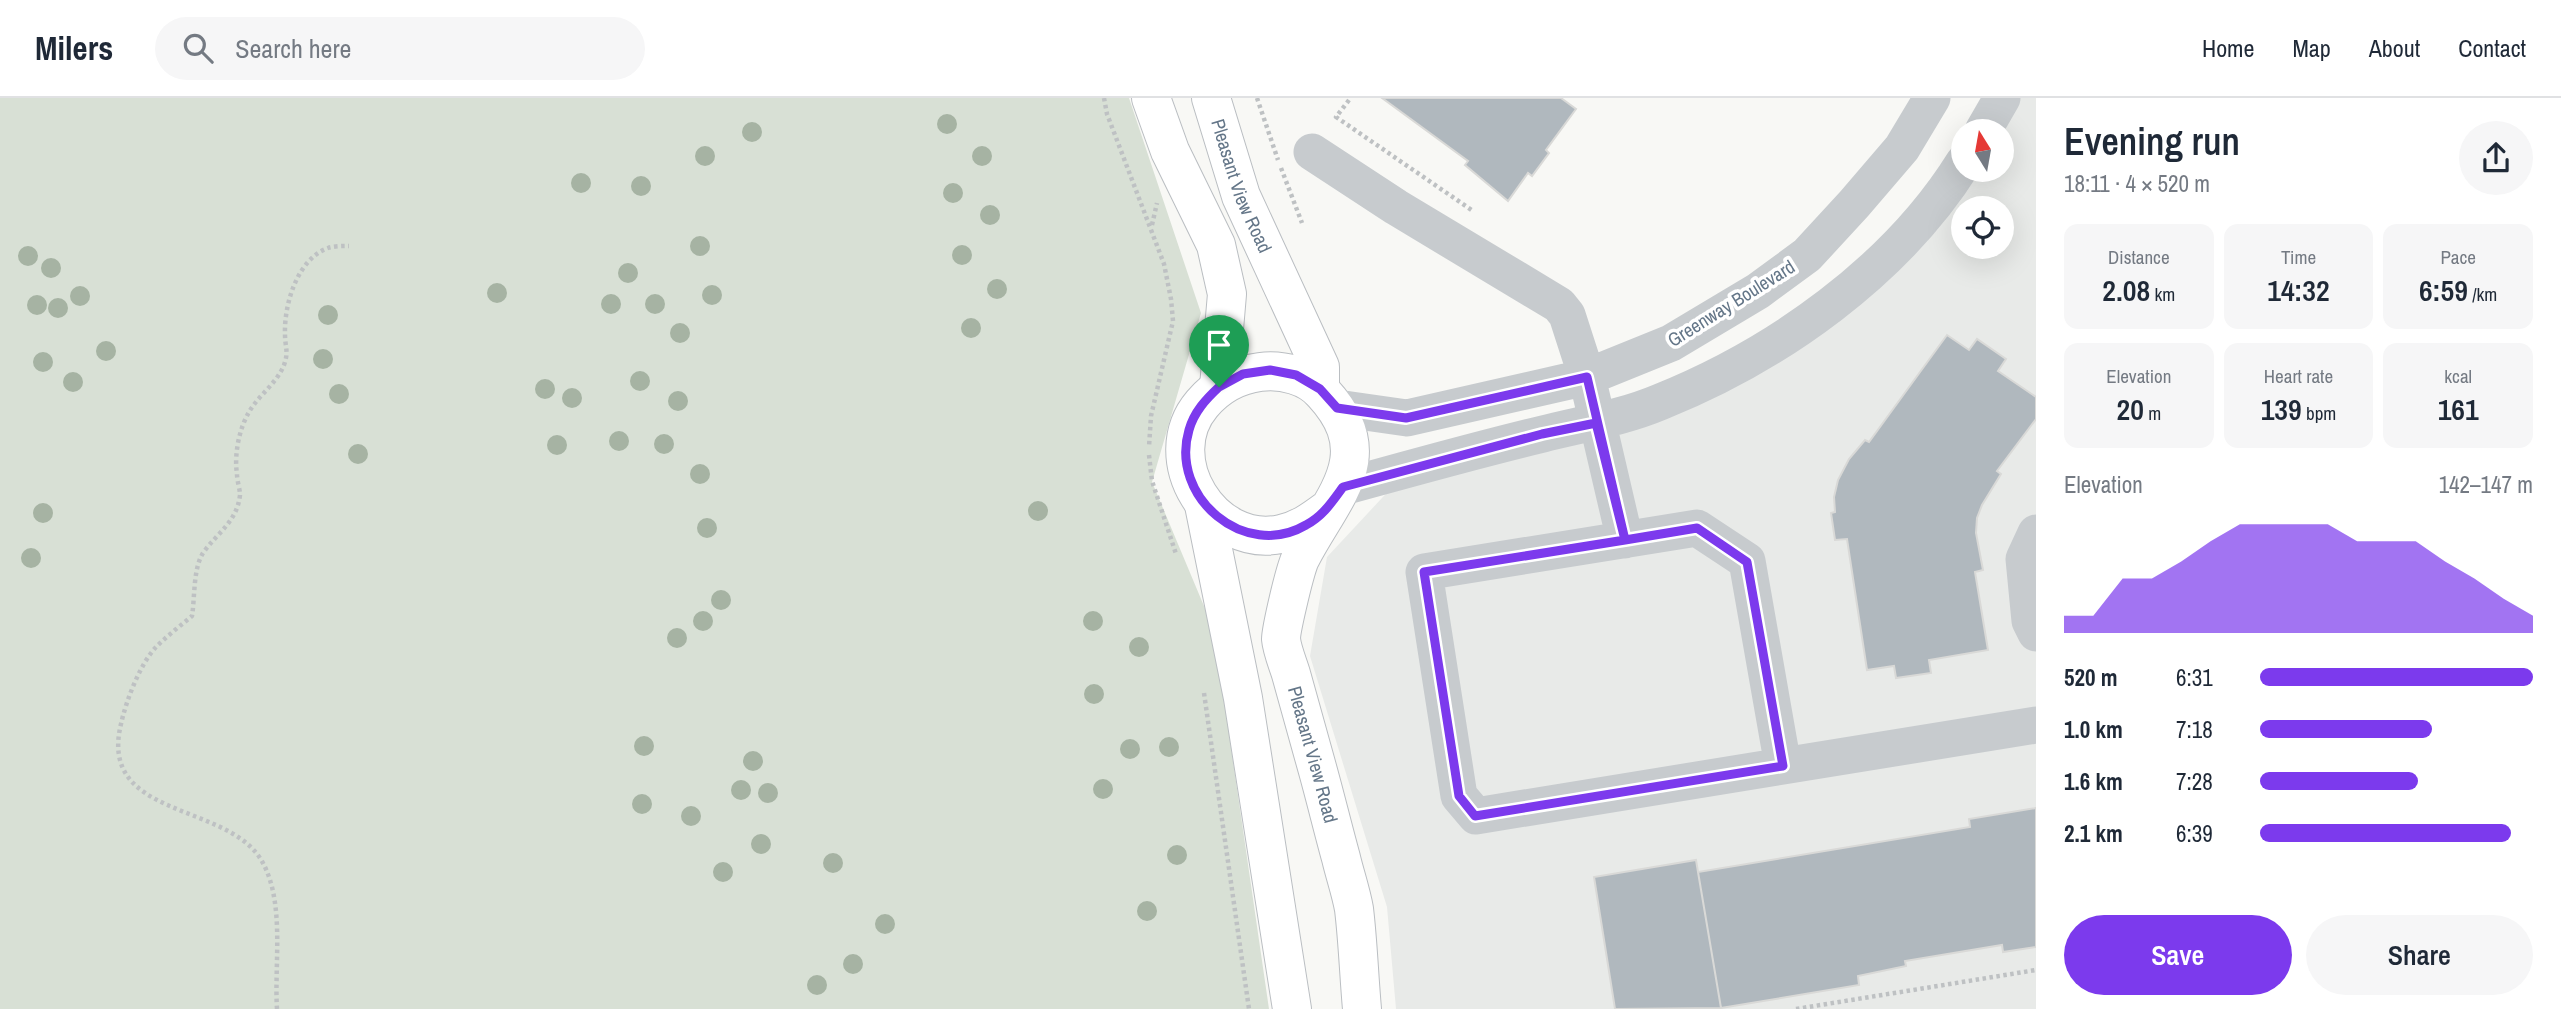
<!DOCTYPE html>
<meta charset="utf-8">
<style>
body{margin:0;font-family:"Archivo Narrow",sans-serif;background:#f6f6f7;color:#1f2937;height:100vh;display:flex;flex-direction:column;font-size:26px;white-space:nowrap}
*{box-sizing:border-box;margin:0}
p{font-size:23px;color:#747a83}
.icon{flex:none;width:38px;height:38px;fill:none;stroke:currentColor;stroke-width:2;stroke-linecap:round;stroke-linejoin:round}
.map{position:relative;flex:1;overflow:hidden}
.side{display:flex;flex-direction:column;background:#fff;width:525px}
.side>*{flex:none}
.needle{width:46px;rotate:349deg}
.tools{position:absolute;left:1951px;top:21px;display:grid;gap:14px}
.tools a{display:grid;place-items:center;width:63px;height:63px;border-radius:50%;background:#fff;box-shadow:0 7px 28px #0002;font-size:35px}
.pin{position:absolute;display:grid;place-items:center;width:60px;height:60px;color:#fff;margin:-72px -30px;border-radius:50% 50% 50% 0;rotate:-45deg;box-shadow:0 0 7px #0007}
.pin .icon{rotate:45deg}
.round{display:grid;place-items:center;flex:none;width:74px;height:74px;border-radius:37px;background:#f6f6f7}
.summary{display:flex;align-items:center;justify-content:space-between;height:119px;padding:0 28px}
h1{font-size:38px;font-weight:600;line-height:52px}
.stats{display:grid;grid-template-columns:repeat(3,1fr);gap:10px;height:119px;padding:7px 28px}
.stats div{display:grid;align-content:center;border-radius:14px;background:#f6f6f7;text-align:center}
.stats b{font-size:30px;font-weight:600}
.stats small{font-size:19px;font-weight:400}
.stats p{font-size:19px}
.chart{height:196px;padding:14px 28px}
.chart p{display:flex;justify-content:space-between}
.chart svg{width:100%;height:126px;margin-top:7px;fill:#7c3aed;opacity:.7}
.button{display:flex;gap:14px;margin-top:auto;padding:14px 28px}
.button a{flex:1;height:80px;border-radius:42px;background:#7c3aed;color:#fff;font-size:28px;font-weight:600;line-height:80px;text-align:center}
.button a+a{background:#f6f6f7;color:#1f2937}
ul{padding:0 28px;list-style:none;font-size:23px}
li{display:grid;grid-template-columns:112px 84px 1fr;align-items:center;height:52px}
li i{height:18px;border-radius:9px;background:#7c3aed}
header{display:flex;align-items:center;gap:42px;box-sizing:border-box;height:98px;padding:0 35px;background:#fff;border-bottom:2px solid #e0e1e3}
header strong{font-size:33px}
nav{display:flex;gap:38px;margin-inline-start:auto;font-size:24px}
.search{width:490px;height:63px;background:#f6f6f7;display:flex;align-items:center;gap:18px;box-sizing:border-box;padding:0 24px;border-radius:38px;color:#747a83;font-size:26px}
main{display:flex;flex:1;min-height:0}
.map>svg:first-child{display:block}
</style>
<header>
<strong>Milers</strong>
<div class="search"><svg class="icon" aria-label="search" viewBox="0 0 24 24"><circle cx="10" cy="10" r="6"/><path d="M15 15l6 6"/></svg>Search here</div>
<nav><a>Home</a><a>Map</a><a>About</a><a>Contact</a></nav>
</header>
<main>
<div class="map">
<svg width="2036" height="911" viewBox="0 0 2036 911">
<rect width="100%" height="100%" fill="#f8f8f5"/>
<path fill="#e8eae8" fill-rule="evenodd" d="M2002,0H2036V911H1396L1387,809L1310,558L1327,459L1409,371L1542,336L1782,242L1964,72H2002ZM1964,110H2002V149H1964Z"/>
<path fill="#d8e0d5" d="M0,0H1129L1201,215L1152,384L1214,532L1269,911H0Z"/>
<path fill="#b0b8be" stroke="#d9d9d7" stroke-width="2" d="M1382,0H1561L1576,11L1546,52L1549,55L1532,78L1528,75L1508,103L1465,67L1468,63Z
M1947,237L1969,252L1977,241L2006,261L1998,273L2036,299V321L1997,373L2001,376L1982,407L1977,420L1976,435L1983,472L1975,474L1988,552L1929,562L1931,575L1896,580L1894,568L1867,572L1847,441L1835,442L1831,415L1835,414L1834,399L1838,382L1849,361L1865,342L1869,344Z
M2036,710V849L2003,854L2002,847L1905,863L1906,868L1858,878L1859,887L1721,910L1698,774L1970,729L1969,721Z
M1696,762L1721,910L1615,911L1594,779Z"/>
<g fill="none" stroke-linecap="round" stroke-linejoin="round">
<g stroke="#babec2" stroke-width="40">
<g id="major">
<path d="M1151,0L1170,53L1216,147L1227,196L1219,289"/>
<path id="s1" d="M1211,0L1241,98L1320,269V291"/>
<path d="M1204,407L1243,600L1292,911"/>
<path id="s2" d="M1327,412C1312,423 1300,432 1281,436C1212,451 1156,360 1202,306C1218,287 1237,277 1260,274C1282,271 1309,278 1323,295C1381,358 1332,399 1301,459C1296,466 1281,532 1281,541C1282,552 1288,566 1291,576C1300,609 1309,641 1318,673C1326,702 1333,731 1341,760C1345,777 1351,794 1354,811C1358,844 1359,878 1362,911"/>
</g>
</g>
<path stroke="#bec1c3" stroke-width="4.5" stroke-dasharray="3.5 3.5" stroke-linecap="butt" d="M1104,0L1107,16L1164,166L1171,201L1173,223L1151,318L1149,349
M1257,0L1278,62
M1349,2L1336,19L1473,113
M1281,70L1302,125
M1152,127L1157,105
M1149,357L1152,383L1176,456
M1204,595L1249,911
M277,911C274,865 286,801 260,760C223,704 98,720 121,626C126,603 140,566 156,549C167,538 180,528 192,518C195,499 193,471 203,455C217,435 237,424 240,397C240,391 237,383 237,376C234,357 239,331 249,314C258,298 277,285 284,267C289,253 285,250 285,236C284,207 297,161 328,150C334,148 342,148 349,148
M1796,911L2036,872"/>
<path stroke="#c7cbce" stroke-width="37" d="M1983,33L2002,0
M1312,54L1396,109L1559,207L1567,217L1587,279L1625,442
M1337,310L1407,320L1587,279L1671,245L1758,193L1807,157L1854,106L1902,50L1932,0
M1343,389C1409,371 1476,352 1543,336C1582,326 1622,320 1660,304C1777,257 1896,173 1964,64
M1697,430L1747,463L1783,668L1476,718L1459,698L1424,474Z
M2036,435L2024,461L2030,523L2036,535
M1783,668L2036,627"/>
<use href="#major" stroke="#fff" stroke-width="38"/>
</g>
<g fill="#a6b3a3">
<circle cx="947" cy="26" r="10"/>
<circle cx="752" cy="34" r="10"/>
<circle cx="705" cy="58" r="10"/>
<circle cx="982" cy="58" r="10"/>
<circle cx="581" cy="85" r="10"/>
<circle cx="641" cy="88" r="10"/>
<circle cx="953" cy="95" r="10"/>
<circle cx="990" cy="117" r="10"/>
<circle cx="700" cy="148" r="10"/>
<circle cx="962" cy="157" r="10"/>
<circle cx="28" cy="158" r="10"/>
<circle cx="51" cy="170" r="10"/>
<circle cx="628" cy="175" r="10"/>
<circle cx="997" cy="191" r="10"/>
<circle cx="497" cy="195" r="10"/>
<circle cx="712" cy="197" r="10"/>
<circle cx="80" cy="198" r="10"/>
<circle cx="611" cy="206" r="10"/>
<circle cx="655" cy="206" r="10"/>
<circle cx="37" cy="207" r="10"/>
<circle cx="58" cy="210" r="10"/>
<circle cx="328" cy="217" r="10"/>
<circle cx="971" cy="230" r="10"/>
<circle cx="680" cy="235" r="10"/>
<circle cx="106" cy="253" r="10"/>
<circle cx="323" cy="261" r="10"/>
<circle cx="43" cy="264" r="10"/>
<circle cx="640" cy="283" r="10"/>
<circle cx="73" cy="284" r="10"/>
<circle cx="545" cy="291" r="10"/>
<circle cx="339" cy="296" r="10"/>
<circle cx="572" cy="300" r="10"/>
<circle cx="678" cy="303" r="10"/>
<circle cx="619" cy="343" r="10"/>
<circle cx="664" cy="346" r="10"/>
<circle cx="557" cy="347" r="10"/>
<circle cx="358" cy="356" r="10"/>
<circle cx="700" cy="376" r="10"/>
<circle cx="1038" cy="413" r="10"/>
<circle cx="43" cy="415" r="10"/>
<circle cx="707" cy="430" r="10"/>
<circle cx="31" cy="460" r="10"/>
<circle cx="721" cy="502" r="10"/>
<circle cx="703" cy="523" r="10"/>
<circle cx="1093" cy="523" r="10"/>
<circle cx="677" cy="540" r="10"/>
<circle cx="1139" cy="549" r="10"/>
<circle cx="1094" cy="596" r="10"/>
<circle cx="644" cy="648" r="10"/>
<circle cx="1169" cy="649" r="10"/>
<circle cx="1130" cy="651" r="10"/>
<circle cx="753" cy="663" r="10"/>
<circle cx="1103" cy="691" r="10"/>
<circle cx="741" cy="692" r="10"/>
<circle cx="768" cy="695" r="10"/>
<circle cx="642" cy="706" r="10"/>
<circle cx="691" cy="718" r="10"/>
<circle cx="761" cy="746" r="10"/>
<circle cx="1177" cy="757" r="10"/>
<circle cx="833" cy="765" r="10"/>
<circle cx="723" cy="774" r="10"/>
<circle cx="1147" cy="813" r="10"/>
<circle cx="885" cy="826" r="10"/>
<circle cx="853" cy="866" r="10"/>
<circle cx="817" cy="887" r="10"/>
</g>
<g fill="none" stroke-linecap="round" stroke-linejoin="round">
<g stroke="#fff" stroke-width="14">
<path id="route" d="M1219,289C1206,301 1194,314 1189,332C1169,399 1245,463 1306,427C1323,418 1332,404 1343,389L1542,336L1596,325L1625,442L1697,430L1747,464L1783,668L1475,718L1459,698L1424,474L1625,442L1587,279L1406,320L1337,310L1320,291L1296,277L1270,272L1243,276L1219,289"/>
</g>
<use href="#route" stroke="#7c3aed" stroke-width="9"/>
</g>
<g text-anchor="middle" stroke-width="7" stroke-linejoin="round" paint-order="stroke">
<g font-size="19" fill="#647688" stroke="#fff">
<text dy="7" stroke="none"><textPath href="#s1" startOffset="93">Pleasant View Road</textPath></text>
<text transform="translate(1731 205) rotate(-32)" y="7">Greenway Boulevard</text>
<text dy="7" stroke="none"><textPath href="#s2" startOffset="772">Pleasant View Road</textPath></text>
</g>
</g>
</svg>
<div class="tools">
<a><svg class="needle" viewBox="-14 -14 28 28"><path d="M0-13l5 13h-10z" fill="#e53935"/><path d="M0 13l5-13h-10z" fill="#747a83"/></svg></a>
<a><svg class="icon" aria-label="locate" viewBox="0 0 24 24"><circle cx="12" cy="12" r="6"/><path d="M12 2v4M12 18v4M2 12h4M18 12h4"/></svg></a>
</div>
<div class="pin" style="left:1219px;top:289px;background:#1e9e55"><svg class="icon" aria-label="arrive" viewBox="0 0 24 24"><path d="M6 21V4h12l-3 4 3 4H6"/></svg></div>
</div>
<section class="side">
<div class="summary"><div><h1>Evening run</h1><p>18:11 · 4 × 520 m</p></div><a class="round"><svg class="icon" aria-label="share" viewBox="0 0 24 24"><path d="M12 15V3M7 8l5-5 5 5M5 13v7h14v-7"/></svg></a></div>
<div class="stats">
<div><p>Distance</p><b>2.08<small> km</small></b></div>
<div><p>Time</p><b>14:32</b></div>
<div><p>Pace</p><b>6:59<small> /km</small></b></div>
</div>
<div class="stats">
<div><p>Elevation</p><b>20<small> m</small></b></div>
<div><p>Heart rate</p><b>139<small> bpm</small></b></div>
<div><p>kcal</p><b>161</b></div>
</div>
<div class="chart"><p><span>Elevation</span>142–147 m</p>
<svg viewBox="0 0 160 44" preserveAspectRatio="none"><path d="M0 44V38L10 38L20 25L30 25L40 19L50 12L60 6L70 6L80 6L90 6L100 12L110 12L120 12L130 19L140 25L150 32L160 38V44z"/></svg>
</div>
<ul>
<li><b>520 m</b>6:31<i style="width:100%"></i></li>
<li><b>1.0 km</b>7:18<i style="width:63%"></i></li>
<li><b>1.6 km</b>7:28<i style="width:58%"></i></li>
<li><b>2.1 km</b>6:39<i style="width:92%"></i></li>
</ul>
<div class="button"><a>Save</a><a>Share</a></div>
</section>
</main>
